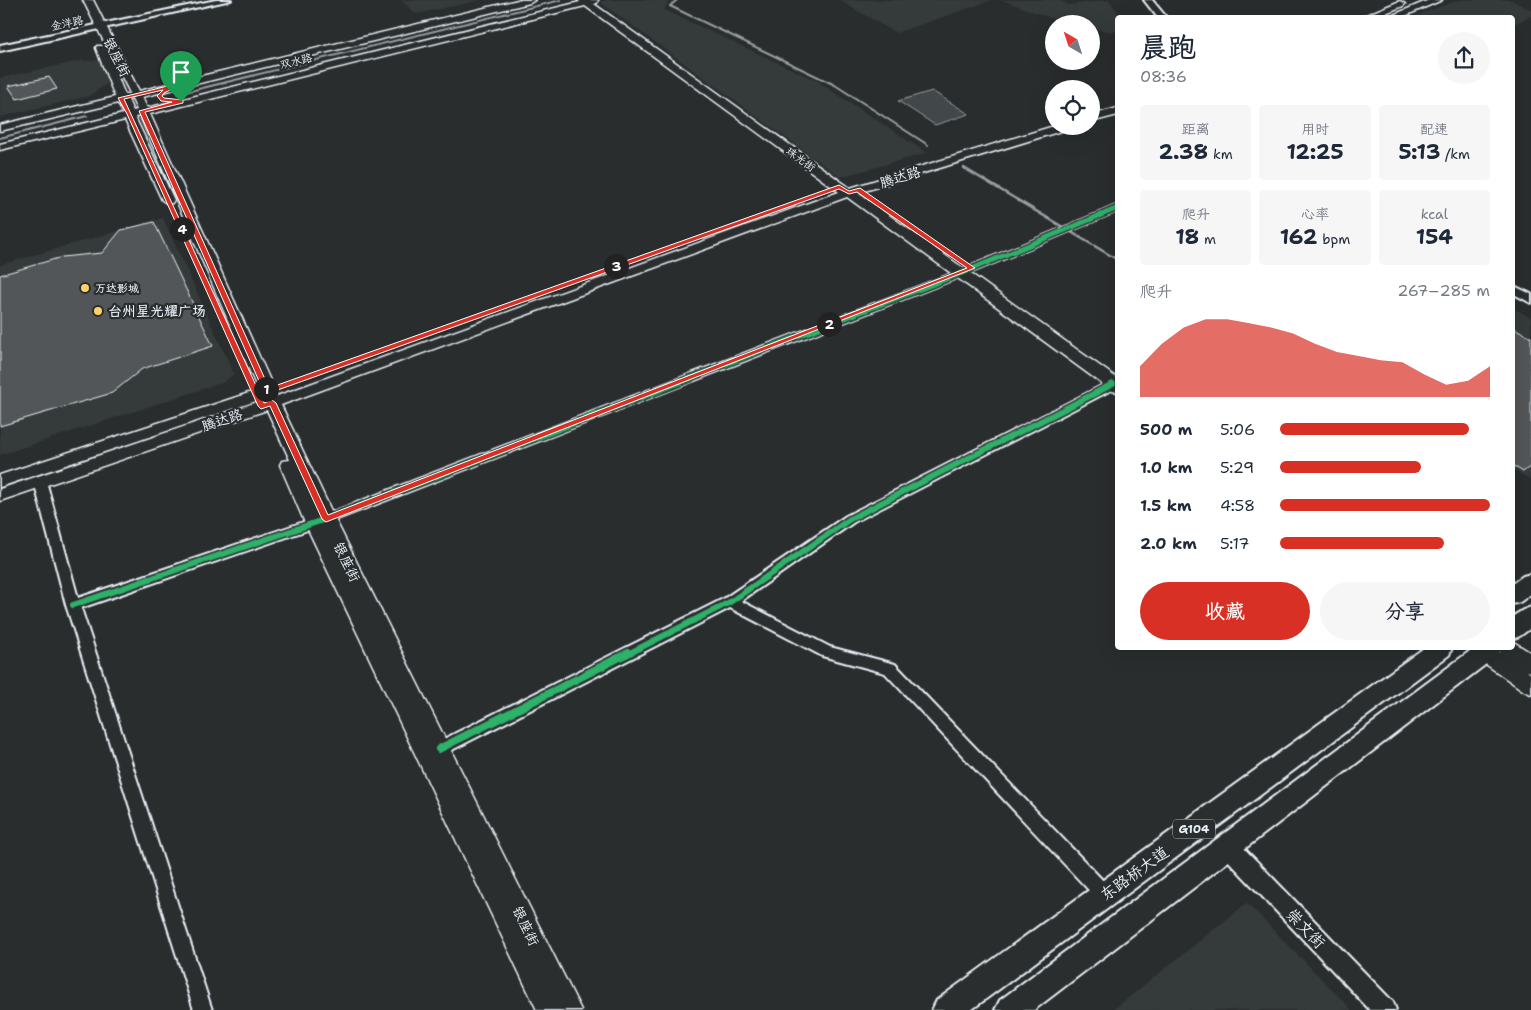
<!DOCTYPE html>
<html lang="zh">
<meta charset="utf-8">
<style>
body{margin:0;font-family:"Shantell Sans","LXGW WenKai TC",sans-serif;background:#f6f6f7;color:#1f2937;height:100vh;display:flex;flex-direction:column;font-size:19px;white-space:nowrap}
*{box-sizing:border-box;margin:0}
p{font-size:16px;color:#747a83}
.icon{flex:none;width:28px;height:28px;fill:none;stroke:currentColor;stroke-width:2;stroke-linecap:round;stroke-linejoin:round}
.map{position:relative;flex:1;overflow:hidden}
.panel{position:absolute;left:1115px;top:15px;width:400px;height:635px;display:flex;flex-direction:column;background:#fff;border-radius:5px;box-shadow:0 5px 20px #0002}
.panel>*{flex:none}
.needle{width:32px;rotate:321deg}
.fabs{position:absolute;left:1045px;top:15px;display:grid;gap:10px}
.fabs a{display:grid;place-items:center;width:55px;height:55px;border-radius:50%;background:#fff;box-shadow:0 5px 20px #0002;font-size:25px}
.pin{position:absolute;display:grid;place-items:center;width:42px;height:42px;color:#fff;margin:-51px -21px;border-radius:50% 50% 50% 0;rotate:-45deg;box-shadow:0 0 5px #0007}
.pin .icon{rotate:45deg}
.km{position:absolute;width:25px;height:25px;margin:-12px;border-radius:50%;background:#222;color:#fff;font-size:14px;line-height:25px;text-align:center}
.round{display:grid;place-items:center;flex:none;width:52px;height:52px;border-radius:26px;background:#f6f6f7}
.headline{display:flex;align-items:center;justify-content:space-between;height:85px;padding:0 25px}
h1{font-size:28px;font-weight:700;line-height:38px}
.metrics{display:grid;grid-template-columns:repeat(3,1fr);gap:8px;height:85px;padding:5px 25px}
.metrics div{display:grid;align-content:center;border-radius:5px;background:#f6f6f7;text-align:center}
.metrics b{font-size:21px;font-weight:700}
.metrics small{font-size:14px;font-weight:400}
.metrics p{font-size:14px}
.chart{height:140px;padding:10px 25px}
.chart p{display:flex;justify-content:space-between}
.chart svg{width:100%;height:90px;margin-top:5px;fill:#d93025;opacity:.7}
.primary-button{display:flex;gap:10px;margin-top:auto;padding:10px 25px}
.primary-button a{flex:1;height:58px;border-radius:30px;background:#d93025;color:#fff;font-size:20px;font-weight:700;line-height:58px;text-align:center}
.primary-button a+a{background:#f6f6f7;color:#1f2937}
ul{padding:0 25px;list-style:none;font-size:16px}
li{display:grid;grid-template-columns:80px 60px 1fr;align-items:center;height:38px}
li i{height:12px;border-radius:6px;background:#d93025}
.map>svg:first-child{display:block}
</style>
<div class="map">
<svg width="1531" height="1010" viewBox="0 0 1531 1010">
<rect width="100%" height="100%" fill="#2a2d2e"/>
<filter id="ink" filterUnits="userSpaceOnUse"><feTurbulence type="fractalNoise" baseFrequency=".02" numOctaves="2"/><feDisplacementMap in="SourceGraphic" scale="10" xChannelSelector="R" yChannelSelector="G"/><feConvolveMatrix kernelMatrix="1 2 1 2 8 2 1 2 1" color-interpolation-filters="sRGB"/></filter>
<g filter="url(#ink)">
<path fill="#363a3b" d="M401,0H481L416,14Z
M607,0H669L664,10L817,81L927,153L840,177L600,2Z
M839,0H992L896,33Z
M1002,0H1058L1069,5L1109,0L1121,17L1118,18L1117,32L1091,29V24H1067Z
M1459,0H1511L1531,10V16L1513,25L1512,18L1411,17Z
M100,60L108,83L89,96L0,117V78L80,61Z
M163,218L234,374L224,382L0,455V265Z
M1512,307L1531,318V480L1513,469Z
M1247,903L1352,1010H1113Z"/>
<path fill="#424648" stroke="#959ca0" d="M932,91L969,114L935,125L898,101Z"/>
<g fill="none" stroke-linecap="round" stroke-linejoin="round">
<path stroke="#989fa3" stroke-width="2" d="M677,0L670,6L835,85L928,145
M178,94L561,0
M0,138L87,116"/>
<path stroke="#989fa3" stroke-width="2.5" d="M964,168L1118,260"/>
</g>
<path fill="#535759" stroke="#e8f1f8" d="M49,77L57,89L17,99L8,86Z
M154,222L213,346L142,369L112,393L0,426V275L62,257L102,253L121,230Z
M1512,327L1531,337V466L1523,472L1512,465Z"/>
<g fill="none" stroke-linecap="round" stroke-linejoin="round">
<g stroke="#e8f1f8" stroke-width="4">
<path id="minor" d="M1118,205V211L965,275L330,522L81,608L212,1010H194L66,605L34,481L36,478L40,477L46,481L78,598L322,516L959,271Z
M1113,380L1118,382L1117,387L854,522L741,601L830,647L895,664L1111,889L1114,895L1111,901L1105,904L1099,901L885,673L822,656L730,608L444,754L439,756L434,754L431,749L434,744L725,598L846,516Z"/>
</g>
<g stroke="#e8f1f8" stroke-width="4">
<path id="tertiary" d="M216,0H231L0,51V45Z
M1144,0H1152L1167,18H1158Z
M1512,285L1531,294V303L1512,293Z
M1228,836L1235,839L1393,1002L1396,1010H1370L1221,853L1218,846L1221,839Z"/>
</g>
<g stroke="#e8f1f8" stroke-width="3">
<path id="secondary" d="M83,0H93L139,91L518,0H535L530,3L142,97L147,108L580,2L578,0H598L597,3L594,4L850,188L1054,126H1072L1071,128L858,193L1118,379V392L1112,391L847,197L281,405L335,519L581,1010H537L305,523L280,465L282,461L290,460L267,410L0,501V489L263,400L262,399L0,487V475L258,390L140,116L135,117L174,200L172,203L168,204L162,200L125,120L0,150V144L123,114L118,103L0,131V125L115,97L96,48L97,46H105L106,48L125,95L130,93ZM585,6L839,192L277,396L150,114ZM132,99L137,110L133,111L128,100Z
M1429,0H1442L1400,18H1386Z
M1400,1L1405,4L1403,6L1373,18H1359Z
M1118,108V115L1091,122V115Z
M1512,641L1531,653V672L1527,671L1531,674V694L1524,691L1477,658L1474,652L1476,648H1493L1500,653L1498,648H1512Z"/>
</g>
<g stroke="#e8f1f8" stroke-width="4">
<path id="primary" d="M1531,574V594L1520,602L1512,604V584L1523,576Z
M1531,607V628L1520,636L1512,639V617L1523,610Z
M1424,648H1452L1449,655L971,1010H932L937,1000Z
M1474,648H1501L1498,655L1034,1010H995L1000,1000Z"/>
</g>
<use href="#minor" fill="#2a2d2e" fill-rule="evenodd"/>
<use href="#tertiary" fill="#2a2d2e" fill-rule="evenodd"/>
<use href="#secondary" fill="#2a2d2e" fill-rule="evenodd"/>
<use href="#primary" fill="#2a2d2e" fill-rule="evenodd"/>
<g stroke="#2a2d2e" stroke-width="8">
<path id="cycleway-far2" d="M688,379L962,273L1118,208"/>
</g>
<g stroke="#2a2d2e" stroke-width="9">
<path id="cycleway-far1" d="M73,605L326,519L691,378
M626,655L730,602L850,519L1113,384"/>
</g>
<g stroke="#2a2d2e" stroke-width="11">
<path id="cycleway" d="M439,749L628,653"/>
</g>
<use href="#cycleway-far2" stroke="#2db169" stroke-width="5"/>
<use href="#cycleway-far1" stroke="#2db169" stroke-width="6"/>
<use href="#cycleway" stroke="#2db169" stroke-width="8"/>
</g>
</g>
<path fill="#d93025" stroke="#fff" fill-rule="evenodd" d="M176,84L178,86L164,93L162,96L164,98L183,100V103L145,112L269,388L839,185L849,191L860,188L975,268L326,522L322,519L270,406L261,409L258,406L127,114L118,98ZM163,90L157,96L161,101L172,102L139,111L263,390L259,392L124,99ZM839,189L849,194L857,192L967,268L328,515L276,403L272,400L264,403L261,396Z"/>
<g fill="#ffd166" stroke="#2a2d2e" stroke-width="2">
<circle cx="85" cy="288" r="5"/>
<circle cx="98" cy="311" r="5"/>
</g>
<g text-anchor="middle" stroke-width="4.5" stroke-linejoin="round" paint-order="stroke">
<g font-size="11" fill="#e8f1f8" stroke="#2a2d2e">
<text transform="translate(67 23) rotate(-12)" y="4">金洋路</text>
<text transform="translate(296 61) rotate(-14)" y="4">双水路</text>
<text transform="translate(801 159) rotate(36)" y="4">珠光街</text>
</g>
<g font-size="11" font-weight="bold" fill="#e8f1f8" stroke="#2a2d2e" text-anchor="start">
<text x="95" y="292">万达影城</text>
</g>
<rect fill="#2a2d2e" stroke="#afb6bb" stroke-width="1" x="1173" y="819.5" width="42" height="19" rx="4"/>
<g font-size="12" font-weight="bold" fill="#e8f1f8">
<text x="1194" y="833">G104</text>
</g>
<g font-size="14" fill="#e8f1f8" stroke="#2a2d2e">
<text transform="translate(117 57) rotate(63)" y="5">银座街</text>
<text transform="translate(900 177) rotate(-17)" y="5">腾达路</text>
<text transform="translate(222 420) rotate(-19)" y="5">腾达路</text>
<text transform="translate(347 562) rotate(64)" y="5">银座街</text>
<text transform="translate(526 926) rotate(64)" y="5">银座街</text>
</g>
<g font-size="14" font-weight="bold" fill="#e8f1f8" stroke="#2a2d2e" text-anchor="start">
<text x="108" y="316">台州星光耀广场</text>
</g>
<g font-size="16" fill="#e8f1f8" stroke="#2a2d2e">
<text transform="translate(1134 873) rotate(-36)" y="6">东路桥大道</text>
<text transform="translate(1306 928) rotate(46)" y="6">崇文街</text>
</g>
</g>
</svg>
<div class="fabs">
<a><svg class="needle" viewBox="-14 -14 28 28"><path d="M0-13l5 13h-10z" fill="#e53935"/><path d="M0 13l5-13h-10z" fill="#747a83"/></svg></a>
<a><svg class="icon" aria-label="locate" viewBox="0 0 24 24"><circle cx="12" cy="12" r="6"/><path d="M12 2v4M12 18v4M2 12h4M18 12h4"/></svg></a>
</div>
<div class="pin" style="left:181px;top:102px;background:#1e9e55"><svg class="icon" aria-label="arrive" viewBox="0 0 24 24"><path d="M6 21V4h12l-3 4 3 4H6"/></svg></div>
<b class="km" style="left:266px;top:389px">1</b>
<b class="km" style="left:829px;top:324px">2</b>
<b class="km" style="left:616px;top:266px">3</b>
<b class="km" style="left:182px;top:229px">4</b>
<section class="panel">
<div class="headline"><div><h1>晨跑</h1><p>08:36</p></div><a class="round"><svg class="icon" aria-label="share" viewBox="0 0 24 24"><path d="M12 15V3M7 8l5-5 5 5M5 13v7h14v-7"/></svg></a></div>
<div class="metrics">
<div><p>距离</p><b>2.38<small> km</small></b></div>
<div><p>用时</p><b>12:25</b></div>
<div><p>配速</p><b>5:13<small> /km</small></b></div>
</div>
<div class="metrics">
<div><p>爬升</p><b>18<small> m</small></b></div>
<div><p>心率</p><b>162<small> bpm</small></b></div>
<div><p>kcal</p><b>154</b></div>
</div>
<div class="chart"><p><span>爬升</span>267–285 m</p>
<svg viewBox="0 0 160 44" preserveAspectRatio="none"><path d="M0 44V29L10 18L20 10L30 6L40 6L50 8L60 10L70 13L80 18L90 22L100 24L110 26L120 27L130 33L140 38L150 36L160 29V44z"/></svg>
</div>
<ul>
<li><b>500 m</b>5:06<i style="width:90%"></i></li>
<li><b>1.0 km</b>5:29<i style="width:67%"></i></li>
<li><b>1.5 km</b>4:58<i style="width:100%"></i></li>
<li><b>2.0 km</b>5:17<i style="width:78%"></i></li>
</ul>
<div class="primary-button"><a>收藏</a><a>分享</a></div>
</section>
</div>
